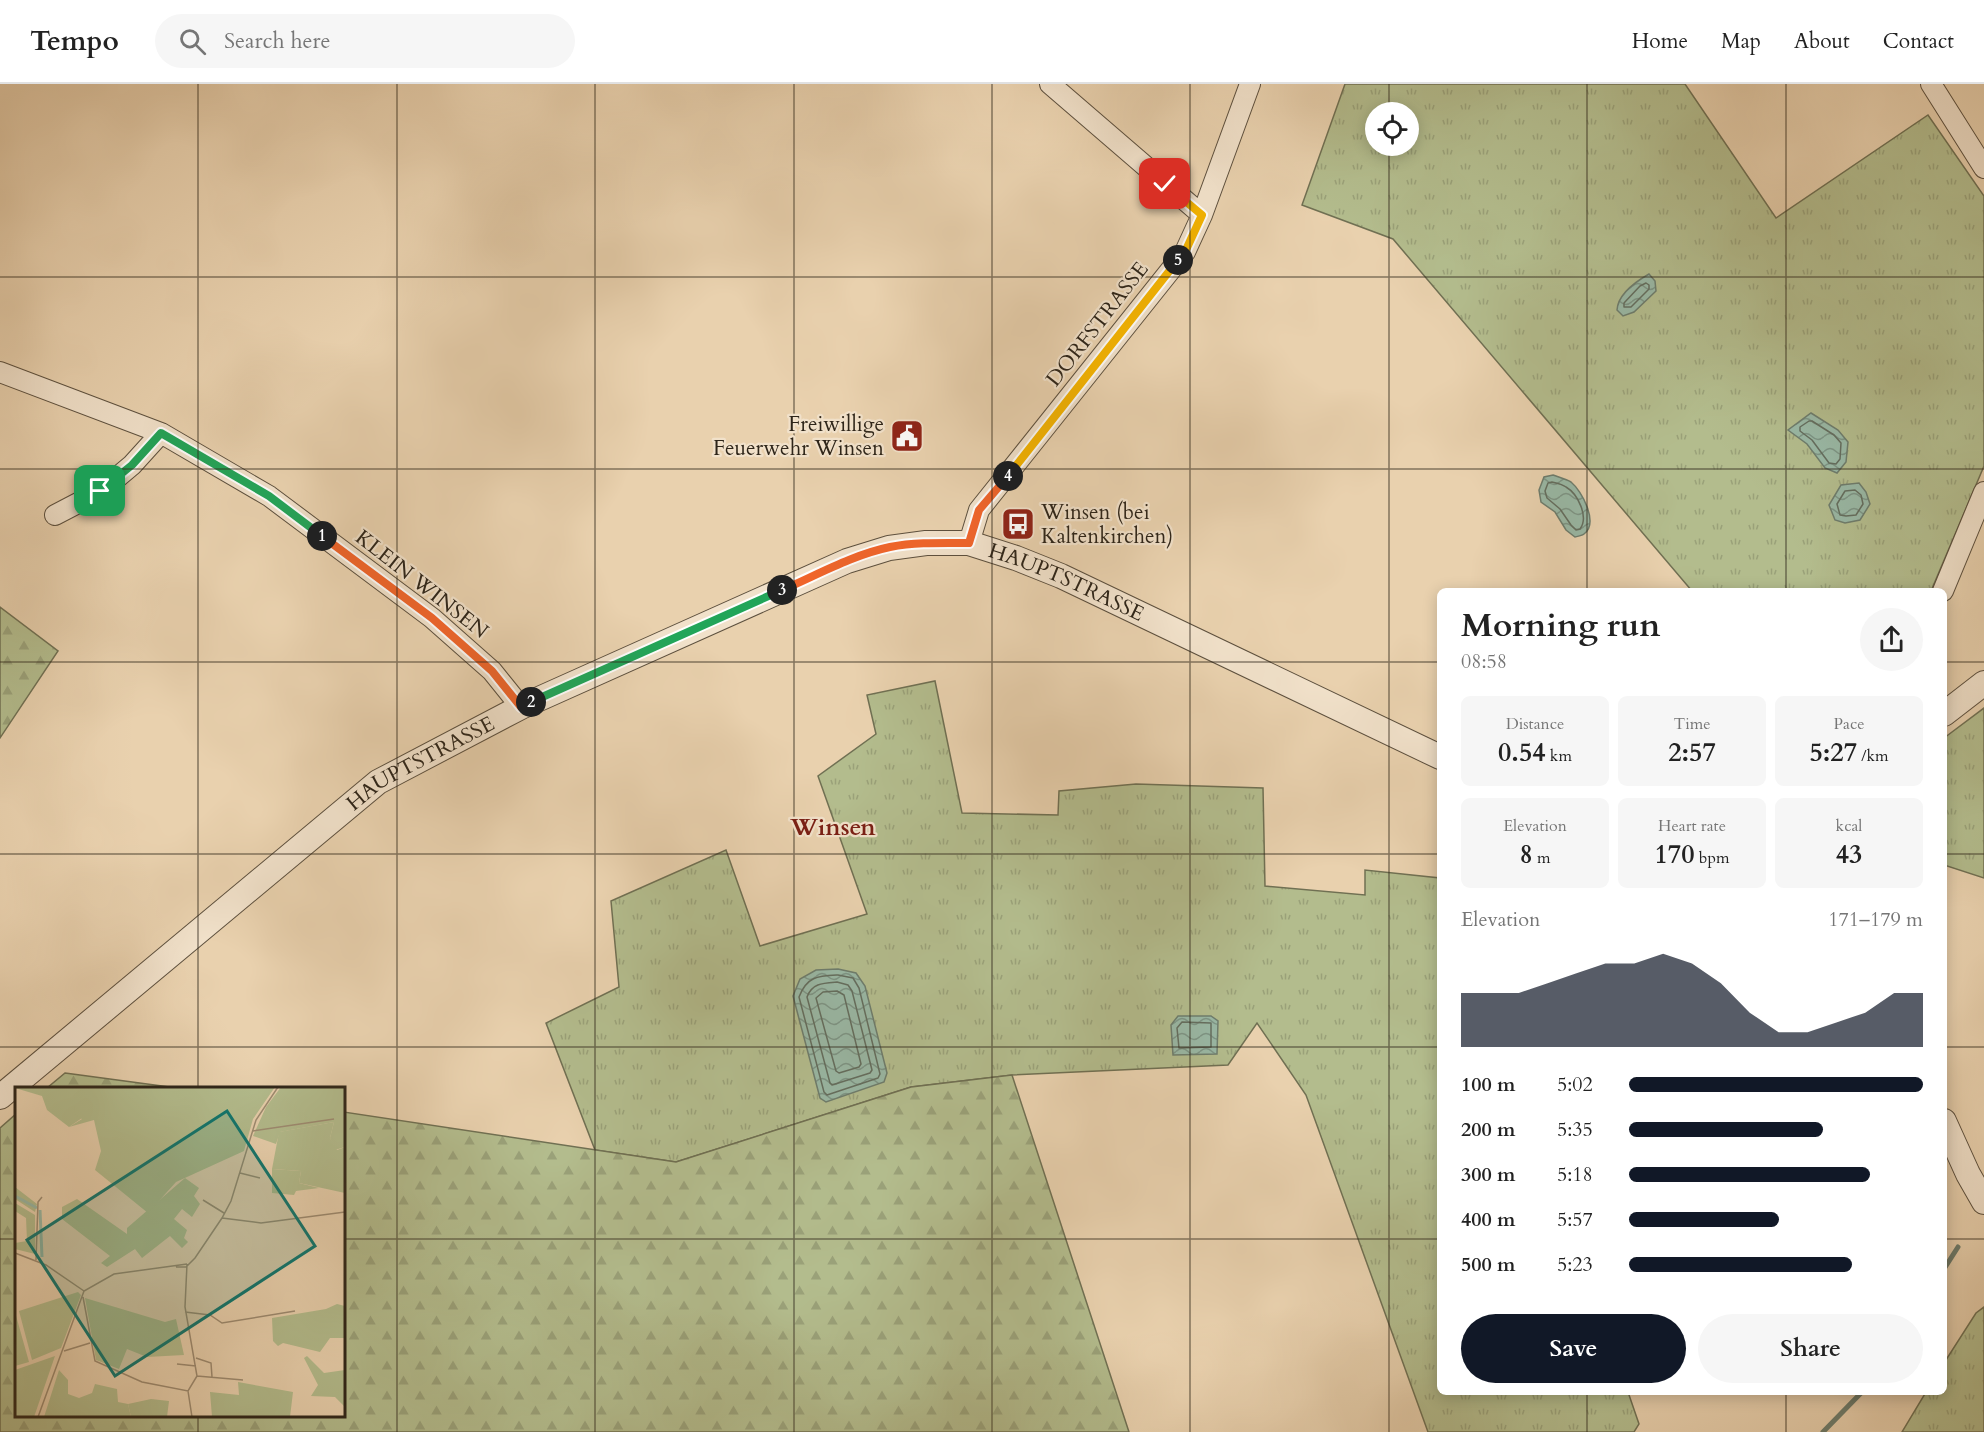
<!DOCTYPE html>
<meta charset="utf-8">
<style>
body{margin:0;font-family:Cardo,serif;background:#f6f6f6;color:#222;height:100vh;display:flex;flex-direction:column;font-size:22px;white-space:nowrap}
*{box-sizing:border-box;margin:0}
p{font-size:20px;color:#767676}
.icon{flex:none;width:33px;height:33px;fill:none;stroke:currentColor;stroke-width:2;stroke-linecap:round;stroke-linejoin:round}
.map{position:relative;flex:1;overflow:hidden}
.panel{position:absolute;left:1437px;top:504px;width:510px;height:807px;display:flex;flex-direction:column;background:#fff;border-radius:9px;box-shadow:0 3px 15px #0003}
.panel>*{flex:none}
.buttons{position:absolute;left:1365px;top:18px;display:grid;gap:12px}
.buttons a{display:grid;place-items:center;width:54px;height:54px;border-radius:50%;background:#fff;box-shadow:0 3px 15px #0003;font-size:30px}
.pin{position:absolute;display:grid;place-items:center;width:51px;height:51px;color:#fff;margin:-26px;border-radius:12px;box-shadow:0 3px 9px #0006}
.km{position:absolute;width:30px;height:30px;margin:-15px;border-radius:50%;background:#222;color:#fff;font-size:16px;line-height:30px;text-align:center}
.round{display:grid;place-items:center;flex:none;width:63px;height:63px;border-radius:32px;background:#f6f6f6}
.summary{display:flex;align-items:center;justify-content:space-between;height:102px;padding:0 24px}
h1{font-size:33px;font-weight:600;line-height:45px}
.figures{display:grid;grid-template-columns:repeat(3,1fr);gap:9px;height:102px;padding:6px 24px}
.figures div{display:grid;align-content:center;border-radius:9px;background:#f6f6f6;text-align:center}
.figures b{font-size:26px;font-weight:600}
.figures small{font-size:16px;font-weight:400}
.figures p{font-size:16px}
.chart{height:168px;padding:12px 24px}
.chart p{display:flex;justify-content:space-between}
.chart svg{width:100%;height:108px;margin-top:6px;fill:#111827;opacity:.7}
.button{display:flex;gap:12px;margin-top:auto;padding:12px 24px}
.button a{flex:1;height:69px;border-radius:36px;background:#111827;color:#fff;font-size:24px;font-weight:600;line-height:69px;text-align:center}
.button a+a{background:#f6f6f6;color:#222}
ul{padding:0 24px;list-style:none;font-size:20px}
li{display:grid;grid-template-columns:96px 72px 1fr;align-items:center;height:45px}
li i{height:15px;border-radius:8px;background:#111827}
header{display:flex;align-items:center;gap:36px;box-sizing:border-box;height:84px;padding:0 30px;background:#fff;border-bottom:2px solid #e0e0e0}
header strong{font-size:28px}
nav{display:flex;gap:33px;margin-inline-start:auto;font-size:21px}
.search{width:420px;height:54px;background:#f6f6f6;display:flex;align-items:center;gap:15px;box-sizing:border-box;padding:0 21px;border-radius:33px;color:#767676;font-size:22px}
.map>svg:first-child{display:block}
</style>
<header>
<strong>Tempo</strong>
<div class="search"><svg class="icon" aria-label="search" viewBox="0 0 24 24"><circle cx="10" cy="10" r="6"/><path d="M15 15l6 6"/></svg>Search here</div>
<nav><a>Home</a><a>Map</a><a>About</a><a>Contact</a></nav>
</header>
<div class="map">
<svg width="1984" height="1348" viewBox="0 0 1984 1348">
<defs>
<pattern id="grass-tufts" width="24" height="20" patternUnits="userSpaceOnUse" patternTransform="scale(1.5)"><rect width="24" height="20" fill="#b3bc8d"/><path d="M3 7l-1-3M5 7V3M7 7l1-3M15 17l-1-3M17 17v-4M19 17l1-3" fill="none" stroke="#9aa179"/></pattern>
<pattern id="forest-firs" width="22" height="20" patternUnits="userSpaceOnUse" patternTransform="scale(1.5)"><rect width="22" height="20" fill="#b3bc8d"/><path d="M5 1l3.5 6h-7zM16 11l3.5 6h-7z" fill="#9aa179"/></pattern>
<pattern id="water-waves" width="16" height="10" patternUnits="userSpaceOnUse" patternTransform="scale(1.5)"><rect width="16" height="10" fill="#99b8a5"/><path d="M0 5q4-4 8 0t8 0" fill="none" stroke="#7d9586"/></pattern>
</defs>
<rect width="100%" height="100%" fill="#e9d1ae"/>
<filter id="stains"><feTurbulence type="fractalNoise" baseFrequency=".00333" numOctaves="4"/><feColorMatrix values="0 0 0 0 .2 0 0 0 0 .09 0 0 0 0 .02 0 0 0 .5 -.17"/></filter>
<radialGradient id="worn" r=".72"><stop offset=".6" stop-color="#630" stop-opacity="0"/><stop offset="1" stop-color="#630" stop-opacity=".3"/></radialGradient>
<path fill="url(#grass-tufts)" stroke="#707053" stroke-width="1.5" fill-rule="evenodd" d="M1345,0H1685L1776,134L1928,31L1984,112V382L1931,507H1692L1393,155L1302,121ZM1376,28H1408V62H1376Z
M935,597L962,729L1058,731L1059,707L1136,700L1263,704L1265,802L1365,811V786L1440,794V1308H1628L1639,1340L1634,1348H1428L1306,1011L1257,939L1228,981L1012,991L911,1003L676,1078L595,1066L546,939L619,903L611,817L726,766L760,862L867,830L818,692L876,650L867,611Z
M1984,624V794L1944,781V654Z
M1984,1223V1348H1902L1926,1308H1944V1279L1976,1229Z"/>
<path fill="url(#forest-firs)" stroke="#707053" stroke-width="1.5" d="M0,523L58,567L0,654Z
M65,989L177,1004H47Z
M1012,991L1129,1348H0V1044L16,1030V1332H344V1028L676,1078L911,1003Z"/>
<path fill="url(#water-waves)" stroke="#6e7d6d" stroke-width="1.5" d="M1649,190L1655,197L1656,207L1634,228L1623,232L1617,226C1618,210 1635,198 1649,190Z
M1811,329L1838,346L1848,358L1846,378L1837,389L1825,384L1807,360L1788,346Z
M1553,391C1558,393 1566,395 1571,398C1582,407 1599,439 1584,450C1583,451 1576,453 1575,453L1566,446L1555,428L1541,418L1539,406L1544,393Z
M1859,399L1866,408L1870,420L1860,436L1845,439L1835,436L1829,421L1841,401Z
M838,885L856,889L865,902L887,989L884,998L826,1018L820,1014L793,912L800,895L816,886Z
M1178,932H1211L1218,937L1217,970L1173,971L1171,941Z"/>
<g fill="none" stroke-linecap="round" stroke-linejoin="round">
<path stroke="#646e5f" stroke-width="1.5" d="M1646,199L1649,201V205L1631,223H1624V219L1640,202Z
M1809,337H1812L1834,351L1841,359L1840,375L1836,380L1829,379L1812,356L1800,347V343Z
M1552,398C1556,399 1562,400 1566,403C1578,410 1589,433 1580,445L1576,446L1571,441L1560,425L1547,414L1545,407L1548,399Z
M1855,406L1861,411L1863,420L1856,431L1846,432L1840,431L1837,420L1845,407Z
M838,891L853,894L859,904L880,990L878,994L827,1011L824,1008L799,913C807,892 818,892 838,891Z
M837,898L848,901L852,907L872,986L870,989L832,1001L830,999L807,913C812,899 823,899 837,898Z
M837,907L844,911L861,980L859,983L839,989L836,987L816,914L823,908Z
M1182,938L1211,939V963L1179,964L1177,944Z"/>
<path stroke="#6e7d6d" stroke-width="5" d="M1944,1185L1958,1163
M1823,1348L1862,1308"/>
<g stroke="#5d503e" stroke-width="22">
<path id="minor" d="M1050,0L1202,131
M1931,0L1984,84
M0,288L161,349L269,412L432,534L492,587L521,623
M55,431L101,407L132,381L161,349
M969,459L979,426L1185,168L1202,131L1250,0
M1943,507L1984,408"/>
</g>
<g stroke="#5d503e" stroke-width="26">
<g id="tertiary">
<path d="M1944,630L1984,599"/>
<path id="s1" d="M0,1013L378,698L521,623L847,477L889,464L926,459H969L1016,474L1061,492L1440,673"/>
<path d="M1944,1037L1968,1090L1984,1118"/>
</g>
</g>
<use href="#minor" stroke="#f1e1ca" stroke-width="20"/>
<use href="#tertiary" stroke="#f1e1ca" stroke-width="24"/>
</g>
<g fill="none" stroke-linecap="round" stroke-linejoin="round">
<g stroke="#fff" stroke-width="12">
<path id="split-1" d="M100,407L132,381L161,349L269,412L322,452"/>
</g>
<g stroke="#fff" stroke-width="12">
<path id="split-2" d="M322,452L432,534L492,587L521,623L531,618"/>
</g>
<g stroke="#fff" stroke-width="12">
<path id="split-3" d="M531,618L782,506"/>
</g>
<g stroke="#fff" stroke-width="12">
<path id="split-4" d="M782,506C817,491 852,471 890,463C916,458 942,459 969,459L979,426L1008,392"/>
</g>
<g stroke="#fff" stroke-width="12">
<path id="split-5" d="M1008,392L1178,176"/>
</g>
<g stroke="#fff" stroke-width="12">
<path id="split-6" d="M1165,100L1202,131L1185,168L1178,176"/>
</g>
<use href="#split-1" stroke="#22a559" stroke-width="8"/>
<use href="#split-2" stroke="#f0652b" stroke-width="8"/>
<use href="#split-3" stroke="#22a559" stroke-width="8"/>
<use href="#split-4" stroke="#f0652b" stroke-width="8"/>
<use href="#split-5" stroke="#f5b400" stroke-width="8"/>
<use href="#split-6" stroke="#f5b400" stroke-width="8"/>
</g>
<path fill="none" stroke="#2e2519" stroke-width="1.5" stroke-opacity="0.55" d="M198,0V1004M397,0V1348M595,0V1348M794,0V1348M992,0V1348M1190,0V1348M1389,0V28M1587,0V507M1786,0V507M1389,62V1348M0,193H1984M0,385H1984M0,578H1440M1944,578H1984M0,770H1440M1944,770H1984M0,963H1440M1944,963H1984M0,1155H16M344,1155H1440M1944,1155H1984M1587,1308V1348M1786,1308V1348M198,1332V1348"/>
<defs>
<g id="civic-square" transform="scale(1.725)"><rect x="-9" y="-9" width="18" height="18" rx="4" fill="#8f2418" stroke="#f1e1ca"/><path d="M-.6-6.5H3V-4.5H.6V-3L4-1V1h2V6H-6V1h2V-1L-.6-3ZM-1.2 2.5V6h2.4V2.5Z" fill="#fff"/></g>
<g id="bus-square" transform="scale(1.725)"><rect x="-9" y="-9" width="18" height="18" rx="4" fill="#8f2418" stroke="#f1e1ca"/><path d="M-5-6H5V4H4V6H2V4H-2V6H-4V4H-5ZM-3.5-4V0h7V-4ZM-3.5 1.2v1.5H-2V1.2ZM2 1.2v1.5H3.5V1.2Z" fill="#fff"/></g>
</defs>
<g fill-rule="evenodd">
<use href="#civic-square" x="907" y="352"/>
<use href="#bus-square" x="1018" y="440"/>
</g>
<g text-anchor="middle" stroke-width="4.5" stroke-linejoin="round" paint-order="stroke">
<g font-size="21" fill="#2e2519" stroke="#f1e1ca">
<text transform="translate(1097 240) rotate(-52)" y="7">DORFSTRASSE</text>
<text dy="7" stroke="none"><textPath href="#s1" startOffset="1240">HAUPTSTRASSE</textPath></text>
<text transform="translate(422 500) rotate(38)" y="7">KLEIN WINSEN</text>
<text dy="7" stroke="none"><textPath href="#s1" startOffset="538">HAUPTSTRASSE</textPath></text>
</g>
<g font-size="21" fill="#2e2519" stroke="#f1e1ca" text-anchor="end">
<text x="884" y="347">Freiwillige<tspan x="884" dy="24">Feuerwehr Winsen</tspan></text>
<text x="1041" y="435" text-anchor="start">Winsen (bei<tspan x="1041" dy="24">Kaltenkirchen)</tspan></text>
</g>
<g font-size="24" font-weight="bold" fill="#7a1f14" stroke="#f1e1ca">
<text x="833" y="751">Winsen</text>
</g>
</g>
<g transform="translate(15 1003)">
<rect width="330" height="330" fill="#e9d1ae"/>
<path d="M74,0L67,31L54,40L32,23L27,9L0,1ZM319,35L315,51L322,63L330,60V106L284,96L286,84L257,82L264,45ZM170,91L184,101L179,109L185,117L177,130L167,122L159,132L172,143L169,151L173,155L167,161L155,149L127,171L120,162L92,180L86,176L95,169L47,132V120L62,112L112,147V141ZM0,100L22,117L20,125L0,112ZM0,116L20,128V167L0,162V156L12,154L11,131L0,124ZM63,205L66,208L46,261L17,273L4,224ZM70,211L150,235L161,232L169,268L132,270L112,262L104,282L81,273ZM0,225L14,275L0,279ZM40,269L19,330H1L0,283ZM44,283L53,293V307L64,311L77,306L80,297L102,302L103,315L113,317L116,330H29ZM223,295L278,305L275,330H197L195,305L224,308Z" fill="#b3bc8d"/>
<path d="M74,0H260L238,32L229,64L161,95L133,126L80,83L86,64L79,33L54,40L67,32L60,27L59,7ZM266,0H330V60L320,63L315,51L319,35L265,45L261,57L238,49L251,20ZM257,82L286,84L284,96L304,101L281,104L279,108L257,106ZM322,217L330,219V251H315L305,265L268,256L263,259L258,254L257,231L311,222ZM292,269L309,286L330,283V320L320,310L296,309L303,298L289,271ZM136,312L154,314L152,330H116L113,317Z" fill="#b3bc8d"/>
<path fill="none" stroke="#99b8a5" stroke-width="3" d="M0,109L22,121M25,123L27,170"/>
<path fill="none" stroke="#9e8c72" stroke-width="1.5" d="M238,44L319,32M225,86L245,91M188,113L209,126M207,131L246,136L330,125M0,166L31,178L69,204M21,173L23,115L27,110M161,180H171L180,171L207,131L216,114L241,33L263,0M68,210L80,274L127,295L173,304L182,289L170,220L172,177M170,225L195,228L207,236L280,224M49,264L75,256M181,271L196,276L197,290M162,277L181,279M182,289L228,293M173,304L177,330M23,330L69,204L99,187L172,177"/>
<path fill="#0f766e" fill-opacity="0.15" stroke="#0f766e" stroke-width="3" d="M212,24L300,159L100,289L12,153Z"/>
<rect width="330" height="330" fill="none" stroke="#2e2519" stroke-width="3"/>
</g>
<rect width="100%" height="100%" filter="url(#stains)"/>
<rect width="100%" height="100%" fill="url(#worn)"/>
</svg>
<div class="buttons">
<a><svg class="icon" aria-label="locate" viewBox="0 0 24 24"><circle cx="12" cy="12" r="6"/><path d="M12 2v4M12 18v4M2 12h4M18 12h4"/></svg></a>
</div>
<div class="pin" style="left:100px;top:407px;background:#1e9e55"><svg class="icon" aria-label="arrive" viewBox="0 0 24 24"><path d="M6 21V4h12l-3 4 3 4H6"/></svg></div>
<div class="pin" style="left:1165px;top:100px;background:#d93025"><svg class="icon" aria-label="check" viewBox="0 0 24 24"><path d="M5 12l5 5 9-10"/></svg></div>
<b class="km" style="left:322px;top:452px">1</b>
<b class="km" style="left:531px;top:618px">2</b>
<b class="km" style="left:782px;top:506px">3</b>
<b class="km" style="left:1008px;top:392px">4</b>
<b class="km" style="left:1178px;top:176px">5</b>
<section class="panel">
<div class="summary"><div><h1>Morning run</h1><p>08:58</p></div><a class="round"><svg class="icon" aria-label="share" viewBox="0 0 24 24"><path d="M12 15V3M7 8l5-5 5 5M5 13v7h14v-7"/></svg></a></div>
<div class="figures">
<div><p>Distance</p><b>0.54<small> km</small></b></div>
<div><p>Time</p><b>2:57</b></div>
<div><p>Pace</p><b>5:27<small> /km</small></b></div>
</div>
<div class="figures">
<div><p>Elevation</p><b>8<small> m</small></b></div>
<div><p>Heart rate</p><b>170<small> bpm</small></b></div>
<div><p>kcal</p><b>43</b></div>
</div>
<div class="chart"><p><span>Elevation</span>171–179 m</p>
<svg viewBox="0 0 160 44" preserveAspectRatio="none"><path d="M0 44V22L10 22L20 22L30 18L40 14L50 10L60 10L70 6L80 10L90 18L100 30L110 38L120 38L130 34L140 30L150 22L160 22V44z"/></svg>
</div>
<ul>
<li><b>100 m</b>5:02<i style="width:100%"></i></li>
<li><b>200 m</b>5:35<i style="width:66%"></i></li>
<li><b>300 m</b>5:18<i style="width:82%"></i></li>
<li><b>400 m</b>5:57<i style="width:51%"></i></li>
<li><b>500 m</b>5:23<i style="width:76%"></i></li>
</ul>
<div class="button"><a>Save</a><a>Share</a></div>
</section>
</div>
